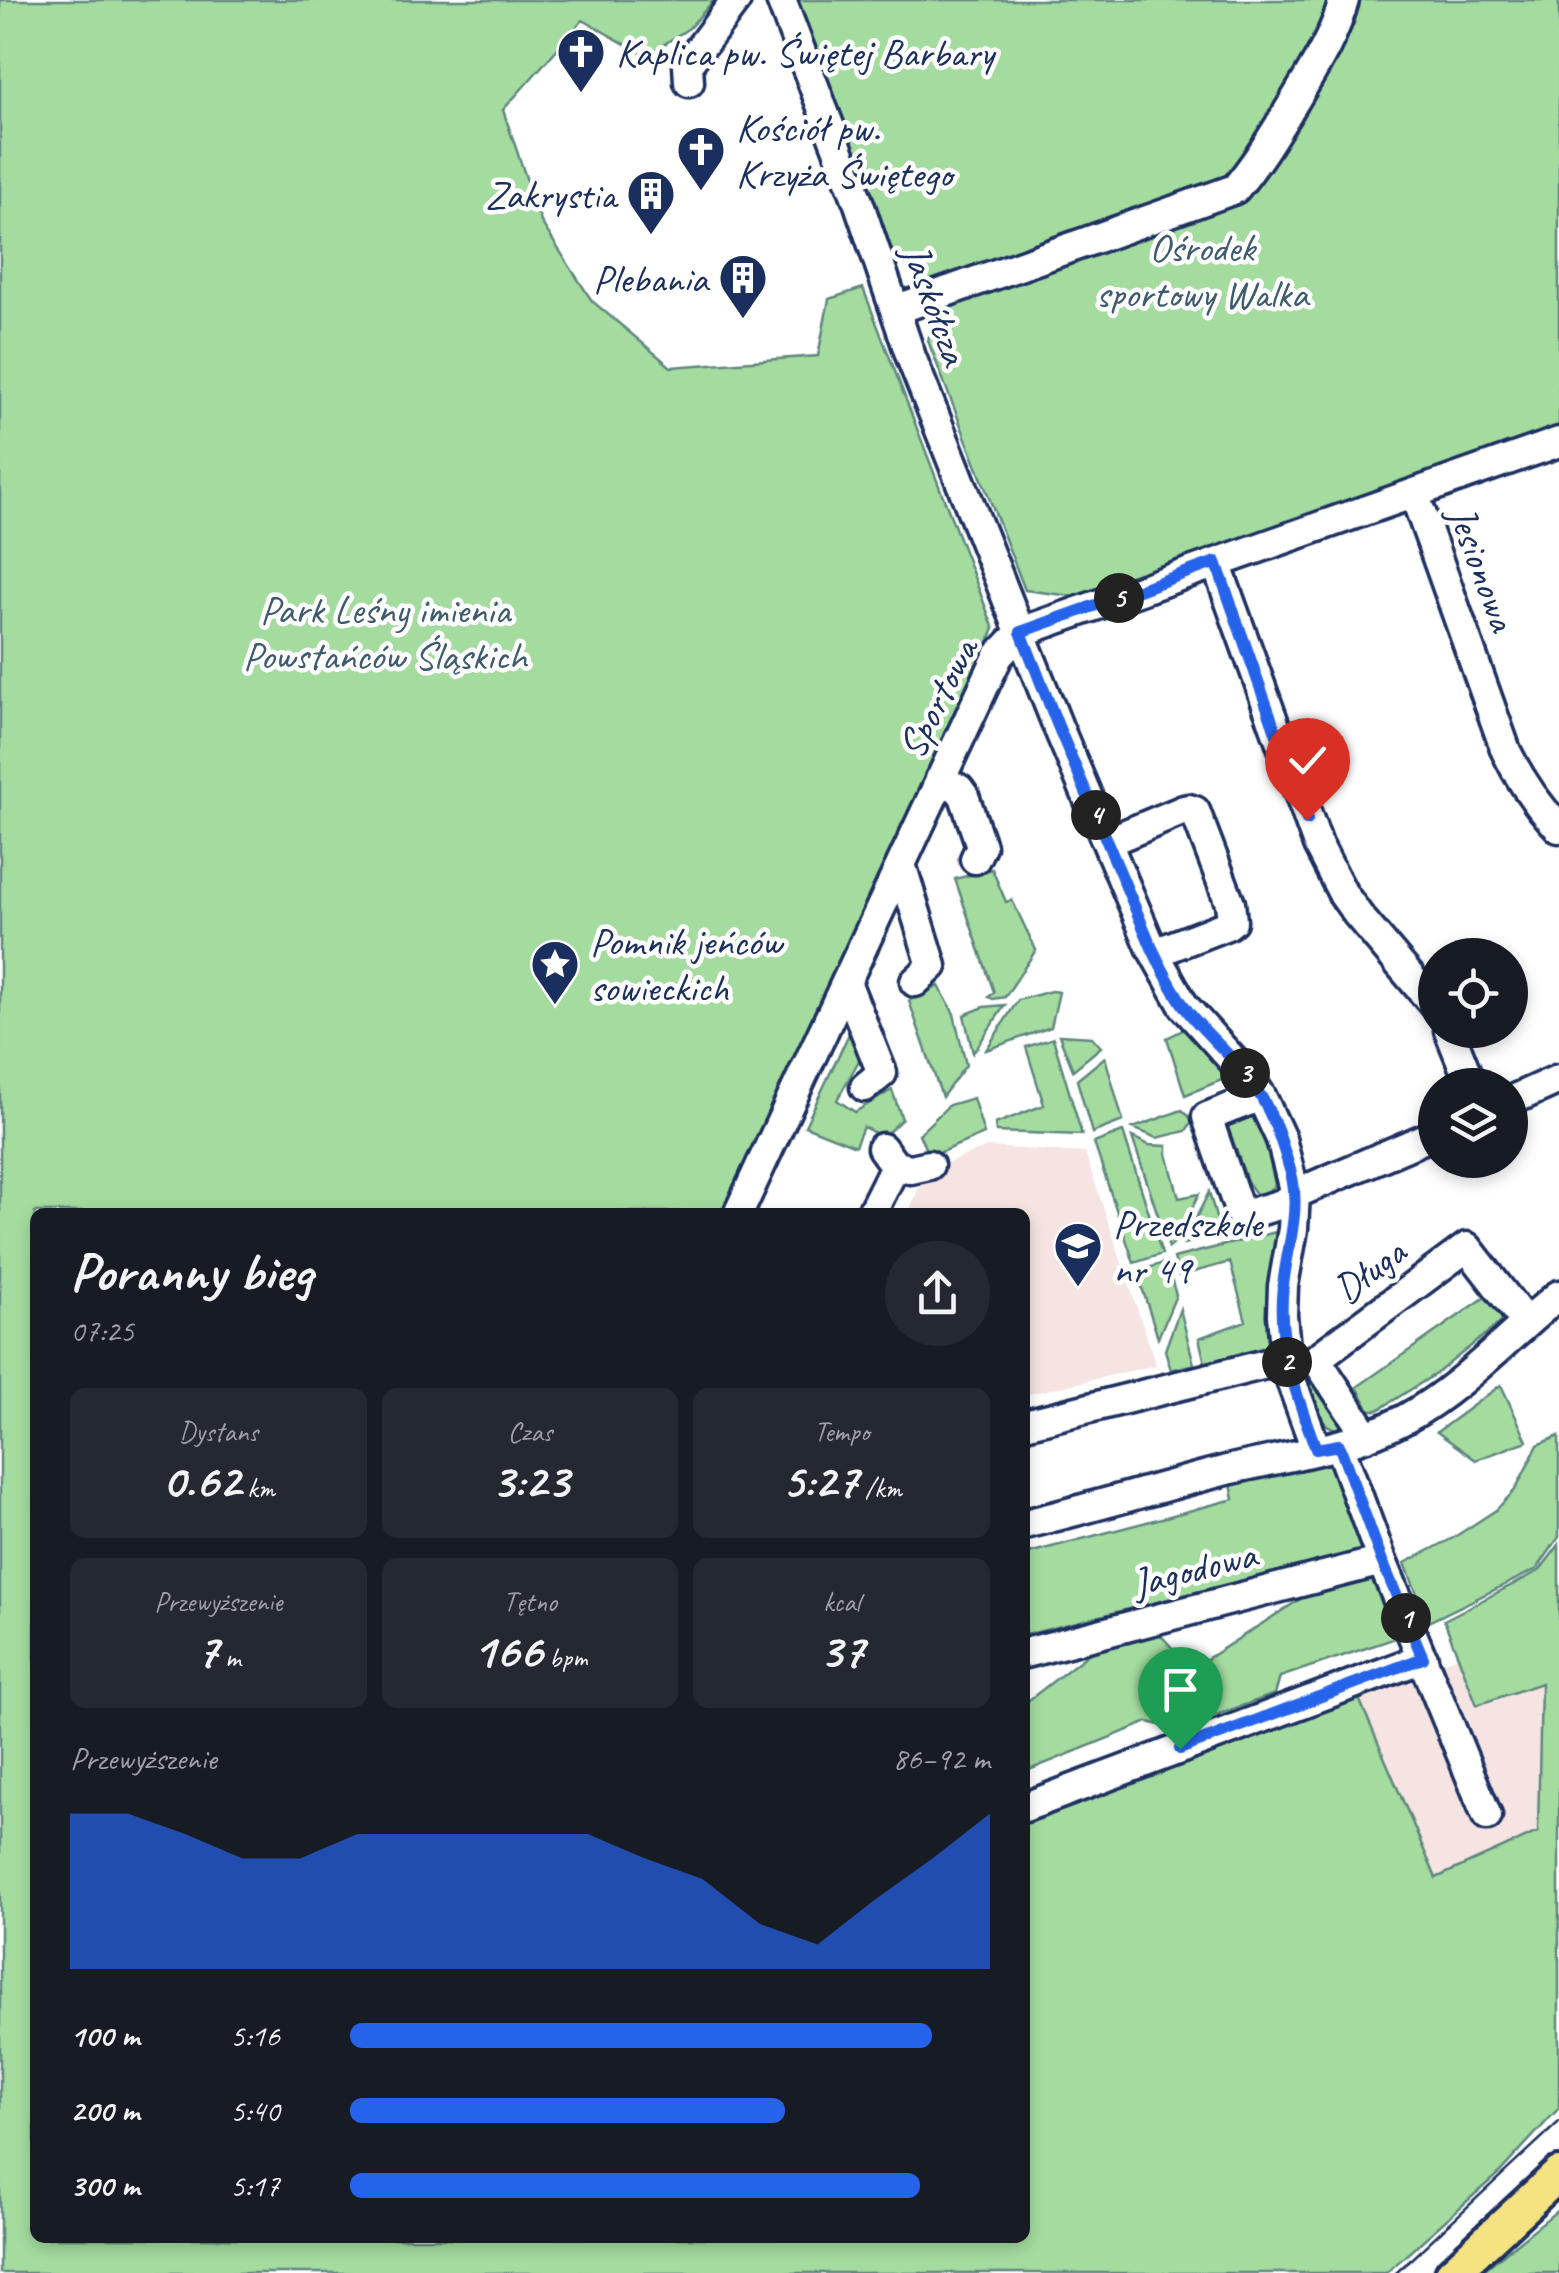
<!DOCTYPE html>
<html lang="pl">
<meta charset="utf-8">
<style>
body{margin:0;font-family:Caveat,sans-serif;background:#242831;color:#f1f3f6;height:100vh;display:flex;flex-direction:column;font-size:38px;white-space:nowrap}
*{box-sizing:border-box;margin:0}
p{font-size:32px;color:#9ea1a6}
.icon{flex:none;width:55px;height:55px;fill:none;stroke:currentColor;stroke-width:2;stroke-linecap:round;stroke-linejoin:round}
.map{position:relative;flex:1;overflow:hidden}
.panel{position:absolute;left:30px;top:1208px;width:1000px;height:1035px;display:flex;flex-direction:column;background:#171b24;border-radius:15px;box-shadow:0 5px 15px #0003}
.panel>*{flex:none}
.fabs{position:absolute;left:1418px;top:938px;display:grid;gap:20px}
.fabs a{display:grid;place-items:center;width:110px;height:110px;border-radius:50%;background:#171b24;box-shadow:0 5px 15px #0003;font-size:50px}
.pin{position:absolute;display:grid;place-items:center;width:85px;height:85px;color:#fff;margin:-102px -42px;border-radius:50% 50% 50% 0;rotate:-45deg;box-shadow:0 0 10px #0007}
.pin .icon{rotate:45deg}
.km{position:absolute;width:50px;height:50px;margin:-25px;border-radius:50%;background:#222;color:#fff;font-size:28px;line-height:50px;text-align:center}
.round{display:grid;place-items:center;flex:none;width:105px;height:105px;border-radius:52px;background:#242831}
.head{display:flex;align-items:center;justify-content:space-between;height:170px;padding:0 40px}
h1{font-size:55px;font-weight:800;line-height:75px}
.metrics{display:grid;grid-template-columns:repeat(3,1fr);gap:15px;height:170px;padding:10px 40px}
.metrics div{display:grid;align-content:center;border-radius:15px;background:#242831;text-align:center}
.metrics b{font-size:50px;font-weight:800}
.metrics small{font-size:28px;font-weight:400}
.metrics p{font-size:28px}
.chart{height:280px;padding:20px 40px}
.chart p{display:flex;justify-content:space-between}
.chart svg{width:100%;height:180px;margin-top:10px;fill:#2563eb;opacity:.7}
ul{padding:0 40px;list-style:none;font-size:32px}
li{display:grid;grid-template-columns:160px 120px 1fr;align-items:center;height:75px}
li i{height:25px;border-radius:12px;background:#2563eb}
.map>svg:first-child{display:block}
</style>
<div class="map">
<svg width="1559" height="2273" viewBox="0 0 1559 2273">
<rect width="100%" height="100%" fill="#fff"/>
<filter id="ink" filterUnits="userSpaceOnUse"><feTurbulence type="fractalNoise" baseFrequency=".01" numOctaves="2"/><feDisplacementMap in="SourceGraphic" scale="20" xChannelSelector="R" yChannelSelector="G"/><feConvolveMatrix kernelMatrix="1 2 1 2 8 2 1 2 1" color-interpolation-filters="sRGB"/></filter>
<g filter="url(#ink)">
<path fill="#f5e4e1" d="M987,1147L1085,1153L1156,1365L1025,1395V1212H909L925,1172Z
M1458,1656L1477,1705L1542,1682L1539,1832L1436,1878L1358,1696Z"/>
<path fill="#a4dca0" stroke="#60867f" stroke-width="2.5" d="M0,0H714L689,28L646,56L583,20L503,110L541,222L592,301L671,367L818,356L829,299L863,288L994,629L728,1212H35V2238H1025V1815L1358,1696L1436,1878L1538,1832L1541,1683L1477,1705L1444,1620L1539,1571L1559,1545V2108L1500,2172L1386,2273H0Z
M794,0H1559V431L1087,598L1025,590L928,341L935,312L922,275L895,259Z
M992,869L1006,902L1012,900L1036,950L1005,997L993,999L989,997L994,992L955,879Z
M939,986L954,1014L966,1065L942,1097L909,1001Z
M1051,991L1059,992L1051,1027L986,1050L1018,1000Z
M1005,1005L973,1053L964,1015L984,1007Z
M856,1019L867,1046L837,1100L855,1112L892,1090L902,1119L883,1137L863,1127L855,1146L805,1126Z
M1185,1029L1216,1064L1234,1075L1185,1095L1167,1038Z
M1059,1035L1092,1037L1101,1047L1073,1070Z
M1053,1038L1082,1135L996,1132L995,1124L1044,1105L1026,1047Z
M1105,1057L1123,1121L1092,1133L1077,1080Z
M973,1098L984,1134L929,1157L919,1134L949,1105Z
M1182,1110L1193,1120L1186,1131L1157,1138L1133,1128Z
M1251,1110L1267,1149L1275,1185L1267,1192L1256,1194L1247,1181L1227,1124Z
M1123,1132L1162,1254L1134,1263L1094,1143Z
M1132,1137L1149,1145L1167,1146V1154L1179,1198L1199,1194L1177,1239L1169,1248Z
M1209,1192L1219,1228L1266,1215L1268,1222L1183,1244Z
M1276,1232L1280,1236L1273,1346L1205,1363L1199,1338L1246,1321L1230,1262L1179,1276L1174,1258Z
M1166,1262L1176,1295L1158,1338L1137,1272Z
M1491,1293L1504,1312L1501,1322L1437,1373L1378,1410H1370L1357,1387Z
M1180,1309L1194,1364L1171,1370L1165,1350Z
M1314,1364L1352,1423L1344,1430C1314,1430 1306,1391 1303,1366Z
M1501,1385L1527,1441L1476,1460L1437,1432Z
M1559,1436V1537L1537,1569L1428,1622L1405,1563L1453,1538L1496,1510L1515,1490L1538,1445Z
M1330,1456L1368,1552L1276,1572L1025,1635V1554L1234,1499L1230,1479Z
M1376,1570L1402,1636L1280,1677L1275,1694L1177,1729L1148,1722L1029,1770L1025,1776V1703L1118,1631L1151,1624L1191,1669L1338,1575Z
M1559,2209V2273H1480Z"/>
<g fill="none" stroke-linecap="round" stroke-linejoin="round">
<g stroke="#1b2f5e" stroke-width="35">
<path id="minor" d="M781,0L859,204L911,357L1058,727L1152,949L1184,1006L1249,1078L1261,1096L1281,1139L1295,1194L1293,1229L1283,1286L1282,1315L1285,1348L1292,1383L1316,1449
M689,82L688,64L736,0
M895,310L1235,189C1257,163 1274,134 1292,105C1312,71 1334,38 1344,0
M1414,493L1506,751C1520,780 1537,805 1559,828
M1216,563L1318,845L1343,894L1358,915L1435,1006
M940,779L959,789L964,796L981,846L975,859
M1107,842L1184,810L1189,809L1195,811L1230,903L1232,921L1227,925L1155,953
M901,864L932,966L915,982
M846,982L882,1073L865,1087
M1449,1030L1471,1085
M1261,1096L1207,1117L1241,1216L1282,1204L1295,1194L1435,1134
M1510,1101L1559,1079
M895,1166L911,1169L929,1165
M739,1212L992,669L999,655L1021,632L1559,442
M872,1212L895,1166L882,1148
M1025,1424L1286,1359
M1367,1436L1316,1359L1467,1247L1526,1323
M1339,1445L1382,1561L1487,1816
M1025,1524C1091,1508 1157,1488 1223,1471C1284,1456 1349,1449 1405,1419C1463,1387 1508,1336 1559,1295
M1025,1653L1382,1561
M1025,1807L1423,1658"/>
</g>
<g stroke="#1b2f5e" stroke-width="40">
<path id="major" d="M1452,2273L1559,2174"/>
</g>
<use href="#minor" stroke="#fff" stroke-width="28"/>
<use href="#major" stroke="#f5e382" stroke-width="32"/>
<path stroke="#1b2f5e" stroke-width="2.5" d="M1396,2273L1559,2122"/>
</g>
</g>
<g fill="none" stroke-linecap="round" stroke-linejoin="round" filter="url(#ink)">
<g stroke="#fff" stroke-width="20">
<path id="route" d="M1180,1749L1423,1658L1382,1561L1339,1445L1316,1449C1297,1396 1276,1344 1283,1286C1287,1247 1301,1212 1291,1173C1283,1146 1275,1119 1260,1095C1242,1064 1213,1042 1190,1014C1175,995 1163,971 1152,948L1058,726L1021,632L1216,562L1307,820"/>
</g>
<use href="#route" stroke="#2563eb" stroke-width="12"/>
</g>
<defs>
<g id="church-pin" transform="scale(2.5)"><path d="M0 17L-7.5 6A9.5 9.5 0 1 1 7.5 6Z" fill="#1b2f5e" stroke="#fff"/><path d="M-1.2-6h2.4v3.5h3.3v2.4h-3.3V6h-2.4V-.1h-3.3v-2.4h3.3Z" fill="#fff"/></g>
<g id="building-pin" transform="scale(2.5)"><path d="M0 17L-7.5 6A9.5 9.5 0 1 1 7.5 6Z" fill="#1b2f5e" stroke="#fff"/><path d="M-4-6H4V6H1V3H-1V6H-4ZM-2.5-4.3h1.7v1.8h-1.7ZM.8-4.3h1.7v1.8H.8ZM-2.5-1h1.7V.8h-1.7ZM.8-1h1.7V.8H.8Z" fill="#fff"/></g>
<g id="sight-pin" transform="scale(2.5)"><path d="M0 17L-7.5 6A9.5 9.5 0 1 1 7.5 6Z" fill="#1b2f5e" stroke="#fff"/><path d="M0-6L1.8-2.2L6-1.7L2.9 1.2L3.7 5.4L0 3.3L-3.7 5.4L-2.9 1.2L-6-1.7L-1.8-2.2Z" fill="#fff"/></g>
<g id="school-pin" transform="scale(2.5)"><path d="M0 17L-7.5 6A9.5 9.5 0 1 1 7.5 6Z" fill="#1b2f5e" stroke="#fff"/><path d="M0-5L7-2L0 1L-7-2ZM-4 1L0 2.5L4 1V4Q0 6-4 4Z" fill="#fff"/></g>
</defs>
<g fill-rule="evenodd">
<use href="#church-pin" x="581" y="52"/>
<use href="#church-pin" x="701" y="150"/>
<use href="#building-pin" x="651" y="194"/>
<use href="#building-pin" x="743" y="278"/>
<use href="#sight-pin" x="555" y="964"/>
<use href="#school-pin" x="1078" y="1246"/>
</g>
<g text-anchor="middle" stroke-width="9" stroke-linejoin="round" paint-order="stroke">
<g font-size="40" fill="#1b2f5e" stroke="#fff" text-anchor="start">
<text x="616" y="66">Kaplica pw. Świętej Barbary</text>
<text x="736" y="141">Kościół pw.<tspan x="736" dy="46">Krzyża Świętego</tspan></text>
<text x="616" y="208" text-anchor="end">Zakrystia</text>
<text x="708" y="292" text-anchor="end">Plebania</text>
<text x="590" y="955">Pomnik jeńców<tspan x="590" dy="46">sowieckich</tspan></text>
<text x="1113" y="1237">Przedszkole<tspan x="1113" dy="46">nr 49</tspan></text>
</g>
<g font-size="40" fill="#3d5a6e" stroke="#fff">
<text x="1202" y="261">Ośrodek<tspan x="1202" dy="46">sportowy Walka</tspan></text>
<text x="385" y="623">Park Leśny imienia<tspan x="385" dy="46">Powstańców Śląskich</tspan></text>
</g>
<g font-size="40" fill="#1b2f5e" stroke="#fff">
<text transform="translate(936 304) rotate(70)" y="14">Jaskółcza</text>
<text transform="translate(1483 568) rotate(70)" y="14">Jesionowa</text>
<text transform="translate(937 698) rotate(-63)" y="14">Sportowa</text>
<text transform="translate(1369 1270) rotate(-37)" y="14">Długa</text>
<text transform="translate(1194 1568) rotate(-14)" y="14">Jagodowa</text>
</g>
</g>
</svg>
<div class="fabs">
<a><svg class="icon" aria-label="locate" viewBox="0 0 24 24"><circle cx="12" cy="12" r="6"/><path d="M12 2v4M12 18v4M2 12h4M18 12h4"/></svg></a>
<a><svg class="icon" aria-label="layers" viewBox="0 0 24 24"><path d="M12 4l9 5-9 5-9-5zM3 14l9 5 9-5"/></svg></a>
</div>
<div class="pin" style="left:1180px;top:1749px;background:#1e9e55"><svg class="icon" aria-label="arrive" viewBox="0 0 24 24"><path d="M6 21V4h12l-3 4 3 4H6"/></svg></div>
<div class="pin" style="left:1307px;top:820px;background:#d93025"><svg class="icon" aria-label="check" viewBox="0 0 24 24"><path d="M5 12l5 5 9-10"/></svg></div>
<b class="km" style="left:1406px;top:1618px">1</b>
<b class="km" style="left:1287px;top:1362px">2</b>
<b class="km" style="left:1245px;top:1073px">3</b>
<b class="km" style="left:1096px;top:815px">4</b>
<b class="km" style="left:1119px;top:598px">5</b>
<section class="panel">
<div class="head"><div><h1>Poranny bieg</h1><p>07:25</p></div><a class="round"><svg class="icon" aria-label="share" viewBox="0 0 24 24"><path d="M12 15V3M7 8l5-5 5 5M5 13v7h14v-7"/></svg></a></div>
<div class="metrics">
<div><p>Dystans</p><b>0.62<small> km</small></b></div>
<div><p>Czas</p><b>3:23</b></div>
<div><p>Tempo</p><b>5:27<small> /km</small></b></div>
</div>
<div class="metrics">
<div><p>Przewyższenie</p><b>7<small> m</small></b></div>
<div><p>Tętno</p><b>166<small> bpm</small></b></div>
<div><p>kcal</p><b>37</b></div>
</div>
<div class="chart"><p><span>Przewyższenie</span>86–92 m</p>
<svg viewBox="0 0 160 44" preserveAspectRatio="none"><path d="M0 44V6L10 6L20 11L30 17L40 17L50 11L60 11L70 11L80 11L90 11L100 17L110 22L120 33L130 38L140 27L150 17L160 6V44z"/></svg>
</div>
<ul>
<li><b>100 m</b>5:16<i style="width:91%"></i></li>
<li><b>200 m</b>5:40<i style="width:68%"></i></li>
<li><b>300 m</b>5:17<i style="width:89%"></i></li>
</ul>
</section>
</div>
